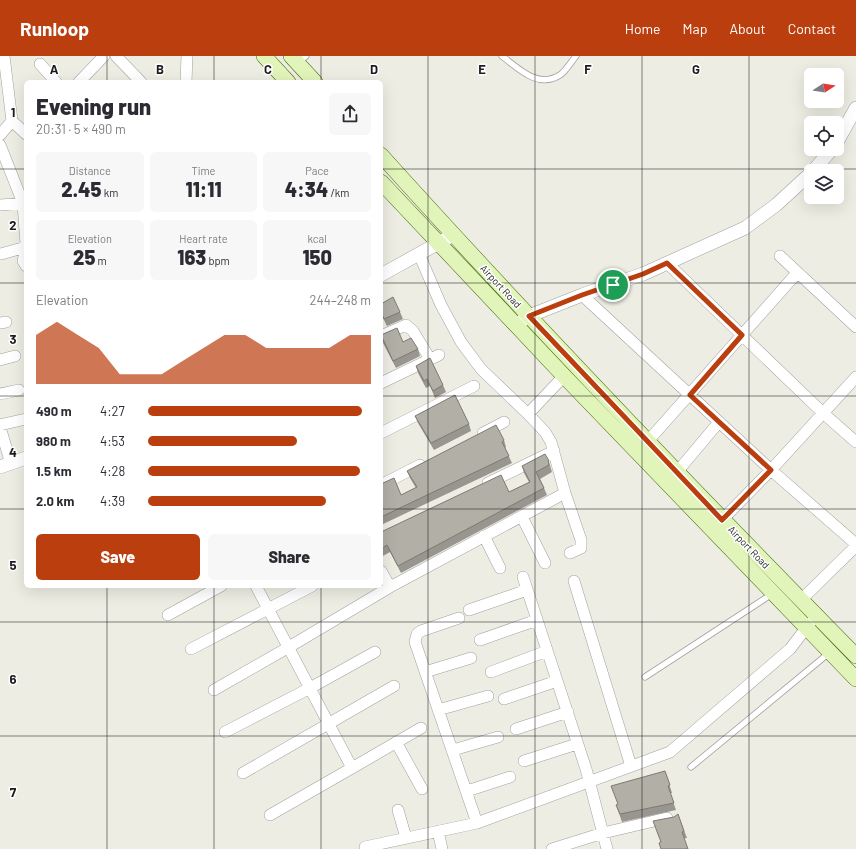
<!DOCTYPE html>
<meta charset="utf-8">
<style>
body{margin:0;font-family:Barlow,sans-serif;background:#f7f7f7;color:#2b2b33;height:100vh;display:flex;flex-direction:column;font-size:15px;white-space:nowrap}
*{box-sizing:border-box;margin:0}
p{font-size:13px;color:#7c7c81}
.icon{flex:none;width:22px;height:22px;fill:none;stroke:currentColor;stroke-width:2;stroke-linecap:round;stroke-linejoin:round}
.map{position:relative;flex:1;overflow:hidden}
.drawer{position:absolute;left:24px;top:24px;width:359px;height:508px;display:flex;flex-direction:column;background:#fff;border-radius:6px;box-shadow:0 4px 16px #0002}
.drawer>*{flex:none}
.needle{width:26px;rotate:78deg}
.fabs{position:absolute;left:804px;top:12px;display:grid;gap:8px}
.fabs a{display:grid;place-items:center;width:40px;height:40px;border-radius:6px;background:#fff;box-shadow:0 4px 16px #0002;font-size:20px}
.pin{position:absolute;display:grid;place-items:center;width:34px;height:34px;color:#fff;margin:-17px;border:2px solid #fff;border-radius:50%;box-shadow:0 1px 4px #0007}
.round{display:grid;place-items:center;flex:none;width:42px;height:42px;border-radius:6px;background:#f7f7f7}
.overview{display:flex;align-items:center;justify-content:space-between;height:68px;padding:0 12px}
h1{font-size:22px;font-weight:800;line-height:30px}
.figures{display:grid;grid-template-columns:repeat(3,1fr);gap:6px;height:68px;padding:4px 12px}
.figures div{display:grid;align-content:center;border-radius:6px;background:#f7f7f7;text-align:center}
.figures b{font-size:20px;font-weight:800}
.figures small{font-size:11px;font-weight:400}
.figures p{font-size:11px}
.chart{height:112px;padding:8px 12px}
.chart p{display:flex;justify-content:space-between}
.chart svg{width:100%;height:72px;margin-top:4px;fill:#bb3e0e;opacity:.7}
.button{display:flex;gap:8px;margin-top:auto;padding:8px 12px}
.button a{flex:1;height:46px;border-radius:6px;background:#bb3e0e;color:#fff;font-size:16px;font-weight:800;line-height:46px;text-align:center}
.button a+a{background:#f7f7f7;color:#2b2b33}
ul{padding:0 12px;list-style:none;font-size:13px}
li{display:grid;grid-template-columns:64px 48px 1fr;align-items:center;height:30px}
li i{height:10px;border-radius:5px;background:#bb3e0e}
header{display:flex;align-items:center;gap:24px;box-sizing:border-box;height:56px;padding:0 20px;background:#bb3e0e;color:#fff}
header strong{font-size:19px}
nav{display:flex;gap:22px;margin-inline-start:auto;font-size:14px}
.map>svg:first-child{display:block}
</style>
<header>
<strong>Runloop</strong>
<nav><a>Home</a><a>Map</a><a>About</a><a>Contact</a></nav>
</header>
<div class="map">
<svg width="856" height="793" viewBox="0 0 856 793">
<rect width="100%" height="100%" fill="#edede3"/>
<g fill="none" stroke-linecap="round" stroke-linejoin="round">
<g stroke="#a1a1a1" stroke-width="7">
<path id="service" d="M502,0C519,13 538,33 560,19C566,15 571,6 576,0
M298,7L306,0
M645,621L772,538
M691,711L829,597"/>
</g>
<g stroke="#a1a1a1" stroke-width="12">
<path id="minor" d="M116,0L141,26
M40,8L56,26
M79,26L104,0
M186,26L187,0
M12,65L26,78
M0,79L12,65L4,0
M0,89L23,147L26,188
M0,149L26,147
M26,193L23,205L26,210
M1,198L26,191
M419,198L441,249L461,286L481,313L528,358
M780,200L856,271
M667,207L823,357L856,386
M582,239L771,414L856,488
M0,267L6,266
M381,280L406,269L413,275L430,303
M0,304L15,300
M564,320L528,358L545,376L551,386L565,437L581,484V492L570,497
M381,327L439,299
M0,338L19,334
M0,369L26,363
M0,371L11,408
M381,377L474,330
M483,377L504,366
M648,385L797,217
M677,416L719,366
M488,427L554,395
M381,429L420,409
M522,461L545,507
M722,464L771,414L856,321
M484,480L500,512
M381,515L390,531
M523,521L586,713L607,793
M574,525L631,710
M256,530L352,712L421,672
M801,544L856,490
M469,554L527,534
M168,559L221,530
M459,562L421,575L417,578L415,586L477,767L670,696L790,593L810,567
M480,584L537,564
M191,593L312,530
M425,616L471,602
M491,616L547,595
M214,634L289,591L390,531L565,437
M504,643L557,625
M438,654L488,640
M516,673L568,656
M225,676L310,632L375,596
M396,686L422,733
M453,694L498,681
M524,705L577,688
M243,717L394,630
M467,735L510,721
M398,754L406,782
M270,759L352,712
M438,775L442,793
M366,793L365,791L477,767
M552,793L603,777L667,762"/>
</g>
<g stroke="#a1a1a1" stroke-width="14">
<path id="tertiary" d="M837,86L856,52
M813,115L832,93
M381,219L453,179
M516,269L529,260L582,239L643,218L745,172L776,149L811,117
M0,411L26,402"/>
</g>
<g stroke="#466b0c" stroke-width="16">
<path id="secondary" d="M264,0L288,26
M291,0L315,26
M381,99C535,270 695,436 856,600
M381,126L564,320L856,623"/>
</g>
<use href="#service" stroke="#fff" stroke-width="5.5"/>
<use href="#minor" stroke="#fff" stroke-width="11"/>
<use href="#tertiary" stroke="#fff" stroke-width="13"/>
<use href="#secondary" stroke="#e1f4ba" stroke-width="15"/>
</g>
<path fill="#99968f" d="M381,248L400,256L403,263L387,270L381,258Z
M381,280L403,286L418,293L420,300L396,312L383,287Z
M416,310L443,329L446,336L435,342L430,330L426,332L418,317Z
M415,360L469,368L471,375L434,394L418,367Z
M504,384L506,391L505,392L512,407L381,469V428L401,439L416,432L410,422L407,415Z
M548,403L552,416L540,423L544,432L547,439L401,517L390,496L381,501V476L509,436L529,426L524,417L522,410Z
M665,715L672,737H670L676,754L622,766L616,749L618,748Z
M678,758L687,782L661,786Z"/>
<path fill="#b2afa6" stroke="#7d7a74" d="M393,241L400,256L384,263L381,256V248Z
M397,272L403,286L411,282L418,293L393,305L381,279Z
M430,302L443,329L433,335L427,323L424,325L416,310Z
M455,339L469,368L431,387L415,360Z
M496,369L504,384L502,386L509,400L381,461V428L394,422L401,439L417,431L407,415Z
M545,398L548,403L549,409L536,416L544,432L398,510L387,489L381,493V476L501,419L509,436L530,426L522,410Z
M665,715L670,729L668,730L674,747L620,758L616,749L618,748L611,730Z
M678,758L684,775L682,776L688,793H661L659,787L661,786L653,765L674,761Z"/>
<g fill="none" stroke-linecap="round" stroke-linejoin="round">
<g stroke="#fff" stroke-width="8">
<path id="route" d="M667,207L742,279L690,339L771,414L722,464L529,260L582,239L643,218Z"/>
</g>
<use href="#route" stroke="#bb3e0e" stroke-width="5"/>
</g>
<path fill="none" stroke="#1d1d1d" stroke-width="1" stroke-opacity="0.55" d="M107,0V26M214,0V26M321,0V26M428,0V793M535,0V793M642,0V793M749,0V793M0,113H26M381,113H856M0,227H26M381,227H856M0,340H26M381,340H856M0,453H26M381,453H856M107,530V793M214,530V793M321,530V793M0,566H856M0,680H856"/>
<g text-anchor="middle" stroke-width="3" stroke-linejoin="round" paint-order="stroke">
<g font-size="10" fill="#1d1d1d" stroke="#fff">
<text transform="translate(501 230) rotate(47)" y="4">Airport Road</text>
<text transform="translate(749 491) rotate(46)" y="4">Airport Road</text>
</g>
</g>
<g font-size="13" text-anchor="middle" font-weight="bold" fill="#1d1d1d" stroke="#fff" stroke-width="3" stroke-linejoin="round" paint-order="stroke">
<text x="54" y="18">A</text>
<text x="160" y="18">B</text>
<text x="268" y="18">C</text>
<text x="374" y="18">D</text>
<text x="482" y="18">E</text>
<text x="588" y="18">F</text>
<text x="696" y="18">G</text>
<text x="13" y="61">1</text>
<text x="13" y="174">2</text>
<text x="13" y="288">3</text>
<text x="13" y="401">4</text>
<text x="13" y="514">5</text>
<text x="13" y="628">6</text>
<text x="13" y="741">7</text>
</g>
</svg>
<div class="fabs">
<a><svg class="needle" viewBox="-14 -14 28 28"><path d="M0-13l5 13h-10z" fill="#e53935"/><path d="M0 13l5-13h-10z" fill="#7c7c81"/></svg></a>
<a><svg class="icon" aria-label="locate" viewBox="0 0 24 24"><circle cx="12" cy="12" r="6"/><path d="M12 2v4M12 18v4M2 12h4M18 12h4"/></svg></a>
<a><svg class="icon" aria-label="layers" viewBox="0 0 24 24"><path d="M12 4l9 5-9 5-9-5zM3 14l9 5 9-5"/></svg></a>
</div>
<div class="pin" style="left:613px;top:229px;background:#1e9e55"><svg class="icon" aria-label="arrive" viewBox="0 0 24 24"><path d="M6 21V4h12l-3 4 3 4H6"/></svg></div>
<section class="drawer">
<div class="overview"><div><h1>Evening run</h1><p>20:31 · 5 × 490 m</p></div><a class="round"><svg class="icon" aria-label="share" viewBox="0 0 24 24"><path d="M12 15V3M7 8l5-5 5 5M5 13v7h14v-7"/></svg></a></div>
<div class="figures">
<div><p>Distance</p><b>2.45<small> km</small></b></div>
<div><p>Time</p><b>11:11</b></div>
<div><p>Pace</p><b>4:34<small> /km</small></b></div>
</div>
<div class="figures">
<div><p>Elevation</p><b>25<small> m</small></b></div>
<div><p>Heart rate</p><b>163<small> bpm</small></b></div>
<div><p>kcal</p><b>150</b></div>
</div>
<div class="chart"><p><span>Elevation</span>244–248 m</p>
<svg viewBox="0 0 160 44" preserveAspectRatio="none"><path d="M0 44V14L10 6L20 14L30 22L40 38L50 38L60 38L70 30L80 22L90 14L100 14L110 22L120 22L130 22L140 22L150 14L160 14V44z"/></svg>
</div>
<ul>
<li><b>490 m</b>4:27<i style="width:96%"></i></li>
<li><b>980 m</b>4:53<i style="width:67%"></i></li>
<li><b>1.5 km</b>4:28<i style="width:95%"></i></li>
<li><b>2.0 km</b>4:39<i style="width:80%"></i></li>
</ul>
<div class="button"><a>Save</a><a>Share</a></div>
</section>
</div>
